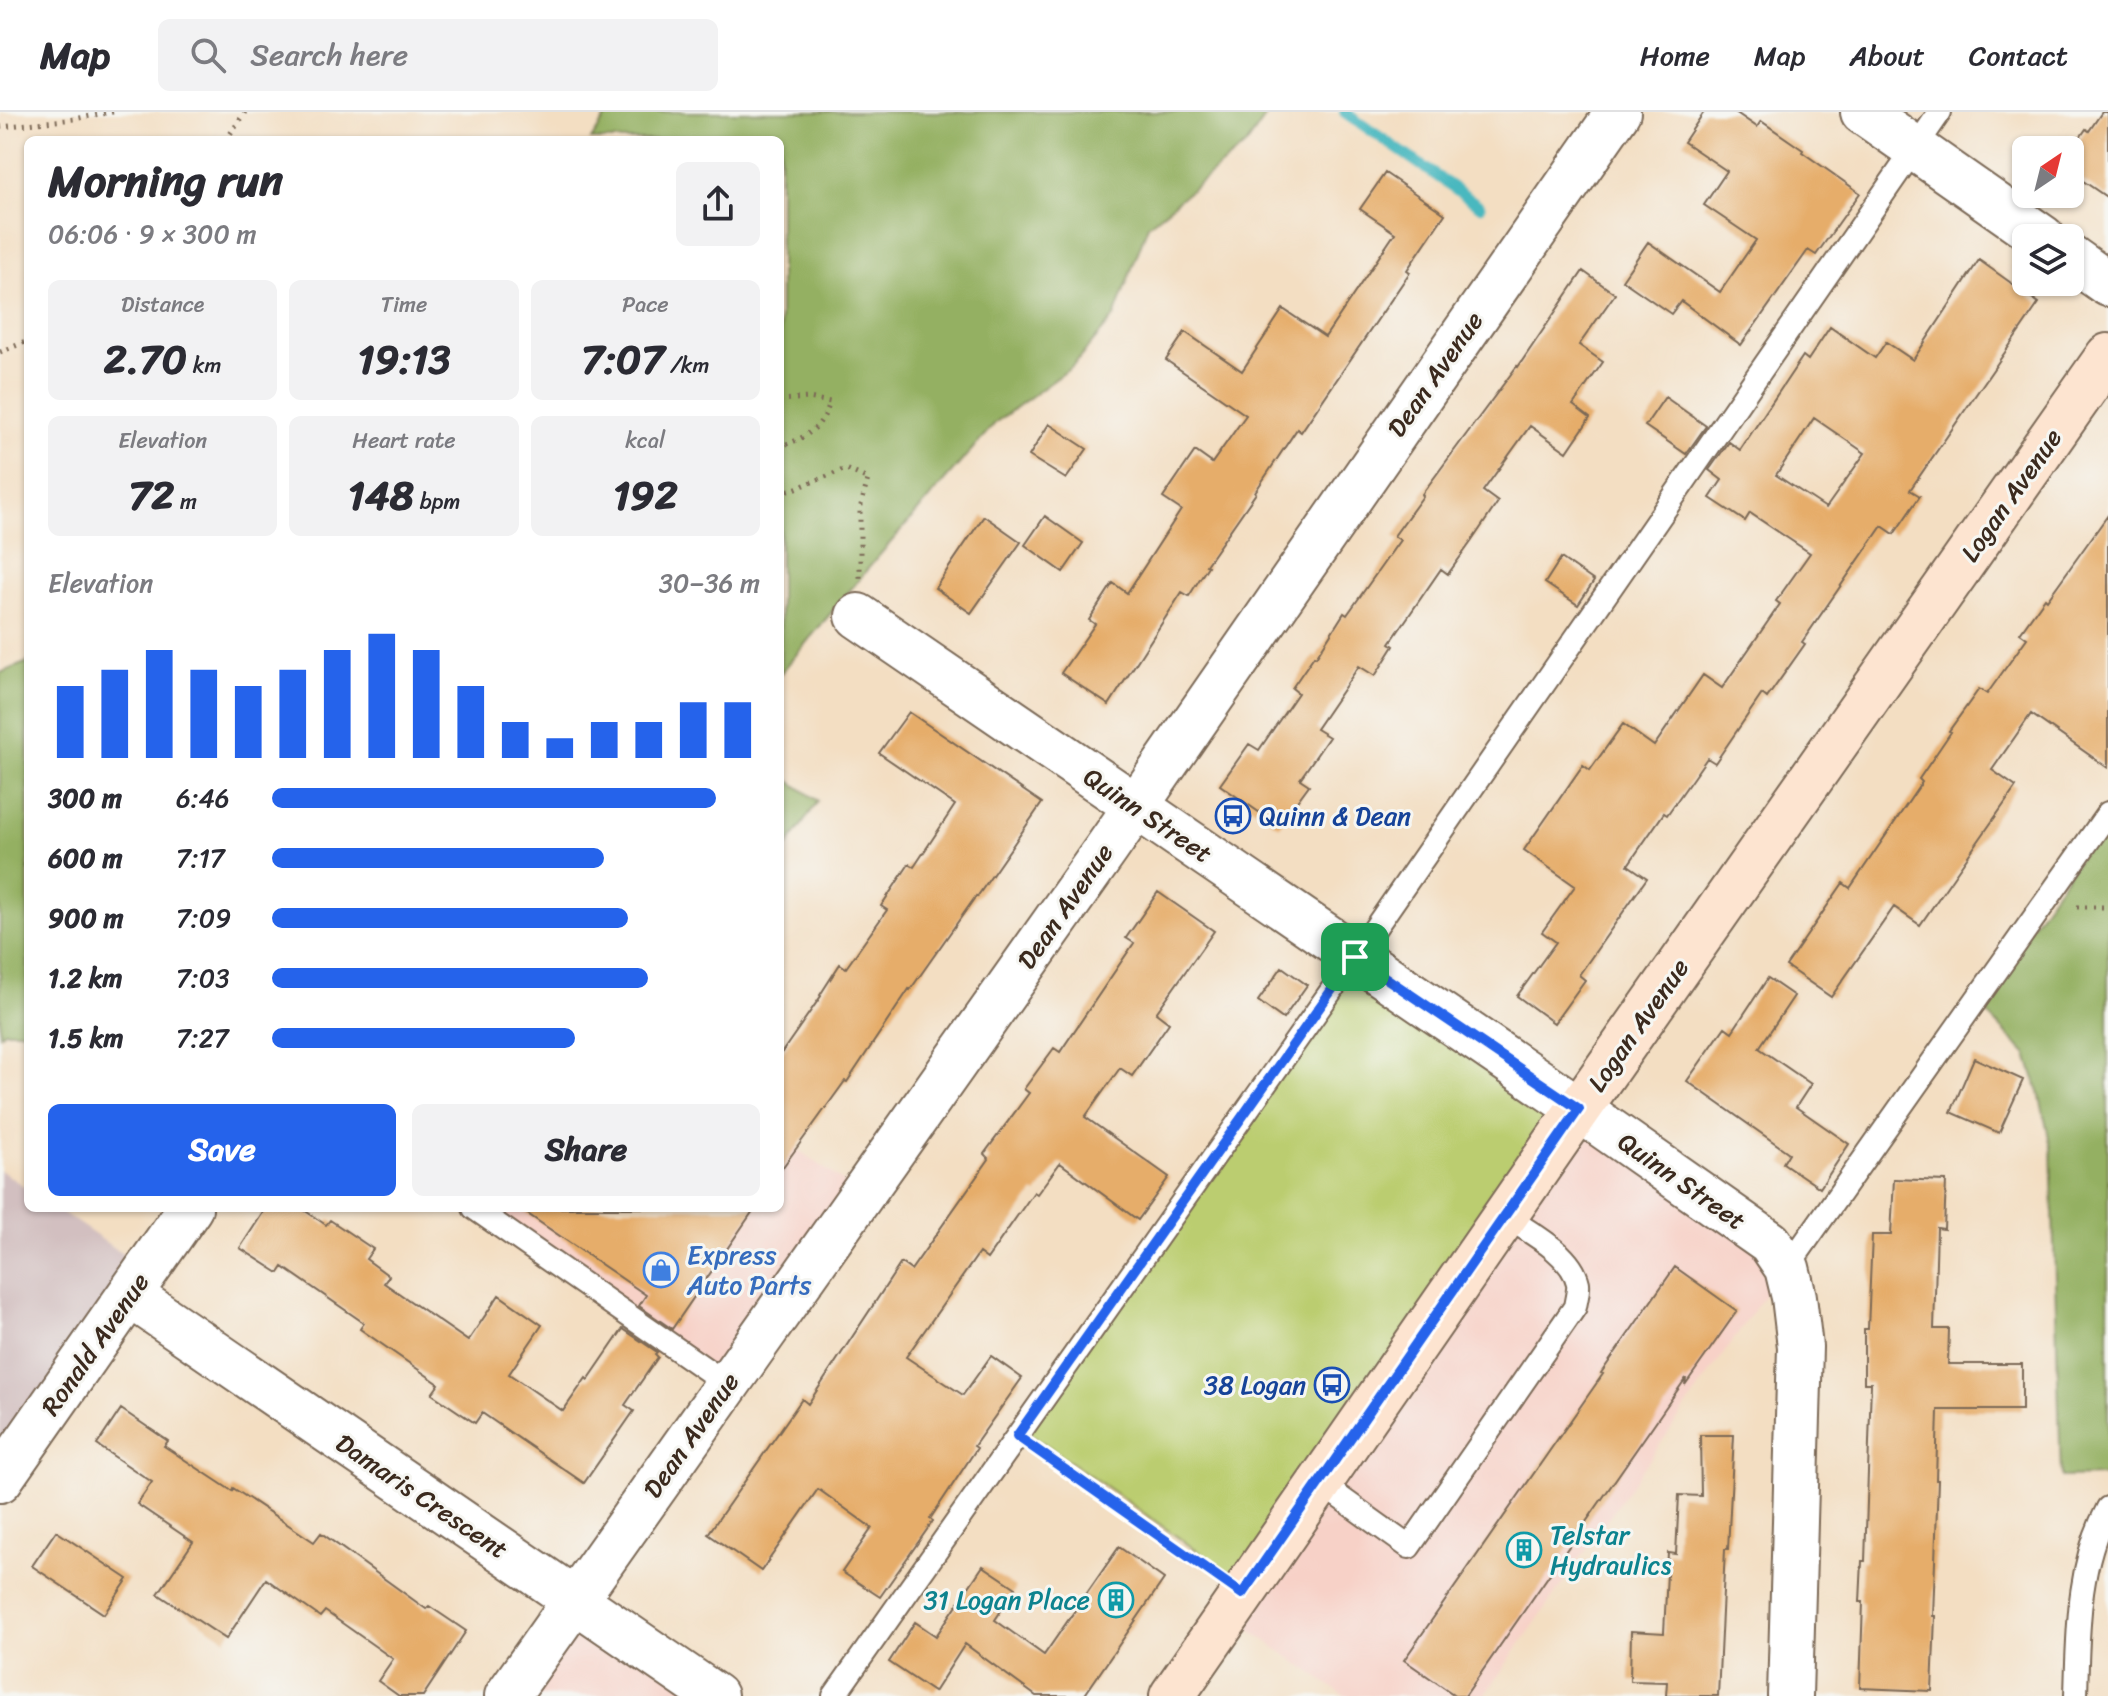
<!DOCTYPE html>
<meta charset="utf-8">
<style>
body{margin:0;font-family:Sriracha,sans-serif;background:#f2f2f3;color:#2b2b33;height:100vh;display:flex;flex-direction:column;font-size:30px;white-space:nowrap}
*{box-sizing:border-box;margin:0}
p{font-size:26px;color:#7c7c81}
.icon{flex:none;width:44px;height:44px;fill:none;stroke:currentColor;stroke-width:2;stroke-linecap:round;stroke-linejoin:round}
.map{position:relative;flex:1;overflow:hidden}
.panel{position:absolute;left:24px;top:24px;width:760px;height:1076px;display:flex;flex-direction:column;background:#fff;border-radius:12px;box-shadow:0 2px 6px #0004}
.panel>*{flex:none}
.needle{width:52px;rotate:35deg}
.buttons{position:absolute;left:2012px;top:24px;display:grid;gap:16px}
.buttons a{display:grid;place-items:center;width:72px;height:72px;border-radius:12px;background:#fff;box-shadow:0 2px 6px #0004;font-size:40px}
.pin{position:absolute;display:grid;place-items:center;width:68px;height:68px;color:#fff;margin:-34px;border-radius:16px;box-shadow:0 4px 12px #0006}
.round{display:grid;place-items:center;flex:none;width:84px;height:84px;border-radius:12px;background:#f2f2f3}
.summary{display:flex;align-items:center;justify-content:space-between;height:136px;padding:0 24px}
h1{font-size:44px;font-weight:700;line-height:60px}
.stats{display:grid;grid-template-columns:repeat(3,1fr);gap:12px;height:136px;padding:8px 24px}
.stats div{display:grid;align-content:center;border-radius:12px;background:#f2f2f3;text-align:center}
.stats b{font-size:40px;font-weight:700}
.stats small{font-size:22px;font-weight:400}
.stats p{font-size:22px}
.chart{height:224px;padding:16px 24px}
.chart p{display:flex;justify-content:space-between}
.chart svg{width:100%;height:144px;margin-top:8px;stroke:#2563eb;stroke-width:6}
.cta{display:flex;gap:16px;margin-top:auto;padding:16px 24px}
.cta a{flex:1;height:92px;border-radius:12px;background:#2563eb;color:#fff;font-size:32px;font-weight:700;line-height:92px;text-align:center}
.cta a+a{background:#f2f2f3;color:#2b2b33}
ul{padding:0 24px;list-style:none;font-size:26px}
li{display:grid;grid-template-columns:128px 96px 1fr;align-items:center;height:60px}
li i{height:20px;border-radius:10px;background:#2563eb}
header{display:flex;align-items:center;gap:48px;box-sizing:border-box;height:112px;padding:0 40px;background:#fff;border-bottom:2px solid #e1e1e2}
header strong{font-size:38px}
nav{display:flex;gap:44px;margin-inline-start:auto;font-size:28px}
.search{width:560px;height:72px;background:#f2f2f3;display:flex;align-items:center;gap:20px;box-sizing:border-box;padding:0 28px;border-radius:12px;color:#7c7c81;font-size:30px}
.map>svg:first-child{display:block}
</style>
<header>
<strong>Map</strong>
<div class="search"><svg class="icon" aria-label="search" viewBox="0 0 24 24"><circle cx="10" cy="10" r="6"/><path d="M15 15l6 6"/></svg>Search here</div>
<nav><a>Home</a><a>Map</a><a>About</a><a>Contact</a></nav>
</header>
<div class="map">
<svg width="2108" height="1584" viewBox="0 0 2108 1584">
<rect width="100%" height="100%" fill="#f6f6f2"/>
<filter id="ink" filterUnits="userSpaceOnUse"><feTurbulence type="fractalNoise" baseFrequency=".0125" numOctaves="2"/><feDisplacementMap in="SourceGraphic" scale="16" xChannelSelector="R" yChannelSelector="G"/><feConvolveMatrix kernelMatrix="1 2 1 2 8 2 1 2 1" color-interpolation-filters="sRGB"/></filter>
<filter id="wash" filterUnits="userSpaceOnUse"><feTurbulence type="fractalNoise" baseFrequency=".006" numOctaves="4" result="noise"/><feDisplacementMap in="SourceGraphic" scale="32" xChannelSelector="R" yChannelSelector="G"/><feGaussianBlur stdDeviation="1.8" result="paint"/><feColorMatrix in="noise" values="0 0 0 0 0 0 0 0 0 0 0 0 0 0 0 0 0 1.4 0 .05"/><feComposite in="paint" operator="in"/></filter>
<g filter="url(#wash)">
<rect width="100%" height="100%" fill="#f3dec2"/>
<path fill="#f7d1c7" d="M1577,992L1787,1151L1484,1584H1345L1226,1501Z
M780,1025L858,1080L725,1268L478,1096H780Z
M574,1482L721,1584H502Z"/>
<path fill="#d2bfc0" d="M0,1058L28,1077V1096H56L143,1156L0,1360Z"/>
<path fill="#bbcd70" stroke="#7b7c47" stroke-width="2" d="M1359,844L1577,992L1246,1473L1025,1318Z"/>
<path fill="#94b062" stroke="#686d40" stroke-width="2" d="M609,0H1269L1246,33L1148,113L1114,205L1072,255L996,310L877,446L780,562V28H591Z
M28,550V919H4L0,923V561Z
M780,662L818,689L780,745Z
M2108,705V1364L2061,1365L2051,1035L2039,980L2027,943L1977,891Z"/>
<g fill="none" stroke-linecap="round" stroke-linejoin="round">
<path stroke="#49b8bf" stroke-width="11" d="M1344,0L1480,94"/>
</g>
<g id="blocks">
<path fill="#e6ad6b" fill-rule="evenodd" d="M1704,0H1735L1757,15L1761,9L1803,38L1802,40L1860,81L1816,143L1808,138L1741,233L1681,189L1671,202L1622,168L1648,130L1720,180L1756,128L1704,93L1727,59L1684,30Z
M2102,0H2108V86L2070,60V40L2086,17L2089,19Z
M1385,61L1445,102L1407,158L1410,160L1301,320L1297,317L1255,380L1256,381L1206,453L1208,454L1189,484L1182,480L1109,593L1061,561L1095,512L1089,508L1113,471L1127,481L1181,398L1163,386L1195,339L1212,351L1246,303L1166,248L1185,220L1242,259L1283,197L1325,225L1395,121L1360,97Z
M1979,148L2039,191L1910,378L1920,384L1894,422L1882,414L1802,530L1805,532L1767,586L1762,582L1715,651L1707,646L1667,703L1664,701L1628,753L1647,766L1579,863L1585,868L1554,911L1517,884L1556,830L1542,820L1575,774L1524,738L1583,653L1590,658L1623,612L1654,634L1703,563L1722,576L1780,492L1776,489L1810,441L1750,401L1745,409L1710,386L1722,368L1709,358L1729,330L1740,338L1803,244L1808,248L1830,215L1875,246L1886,230L1913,248ZM1814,306L1865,341L1826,396L1776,363Z
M1583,159L1615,182L1579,233L1603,250L1573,293L1590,306L1567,340L1530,314L1483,379L1498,390L1471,430L1448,462L1441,457L1390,531L1394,534L1375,564L1359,554L1316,617L1329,625L1300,667L1309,673L1279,714L1220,673L1249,632L1259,638L1298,581L1292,576L1314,544L1316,545L1344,501L1347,503L1400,428L1394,424L1423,384L1422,382L1517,254L1518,255Z
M1665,285L1706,314L1686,342L1645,314Z
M1049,312L1087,337L1066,367L1029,344Z
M2108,403V656L2031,602L1992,658L2016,675L1954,764L1920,813L1894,795L1831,885L1786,854L1843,771L1850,776L1922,670L1919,667L1951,620L1949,619L1979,577L1987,582L2027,526L2020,521L2045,486L2047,488Z
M984,404L1021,430L971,501L935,476Z
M1045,404L1083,431L1063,460L1025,433Z
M1561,446L1594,469L1578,493L1545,471Z
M909,600L1042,691L977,785L976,784L910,878L909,877L847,970L845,969L780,1059V943L821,884L820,883L840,852L846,856L887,798L881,794L909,752L914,755L955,693L879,641Z
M1158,780L1214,819L1156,901L1169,911L1132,964L1120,956L1085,1005L1169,1065L1138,1108L1060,1051L1037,1082L1034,1080L987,1147L979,1141L906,1245L963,1283L991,1244L1022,1266L974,1334L977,1336L930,1407L933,1409L880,1485L842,1460L872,1416L818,1377L761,1459L708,1422L802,1287L808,1292L901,1151L911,1158L989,1047L984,1042L1029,981L1024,977L1054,936L1060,940L1134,831L1126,826Z
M1282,855L1307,873L1283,907L1258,889Z
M1768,866L1794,884L1759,936L1811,972L1796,995L1849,1032L1820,1076L1783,1051L1789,1041L1687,969L1725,915L1732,920Z
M1974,946L2023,968L1999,1021L1951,1000Z
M1894,1067L1946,1069L1944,1117L1937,1116L1934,1217H1949L1948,1252H2022V1298H1938L1936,1368H1938L1933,1504H1935L1932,1579L1860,1576L1863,1490H1860L1862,1449H1865L1871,1271H1864V1217H1868L1872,1123H1891Z
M266,1096H301L326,1113L330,1108L373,1137L366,1147L389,1164L384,1171L468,1229L499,1183L542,1213L509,1262L563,1299L586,1266L588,1268L623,1217L657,1240L655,1242L658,1245L625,1293L634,1299L584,1371L482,1301L475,1311L432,1282L439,1272L360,1217L364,1211L283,1155L279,1161L240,1136Z
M519,1096H755L672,1217L639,1194L646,1183Z
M1675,1155L1737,1199L1685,1273L1686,1266L1465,1584H1456L1404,1548L1603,1262L1601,1261Z
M121,1297L168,1329L164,1334L232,1379L233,1376L314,1430L321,1421L426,1497L429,1494L466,1519L423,1584H399L378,1569L393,1547L325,1499L320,1505L266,1467L226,1527L158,1482L193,1430L137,1392L152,1370L97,1333Z
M1700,1323H1734L1728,1437H1725L1718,1584H1666L1667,1570L1630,1569L1631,1519L1664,1521L1668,1441L1676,1442L1679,1383L1701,1384Z
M56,1419L128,1467L104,1502L32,1454Z
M1119,1435L1164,1467L1084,1584H1036L965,1532L934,1580L889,1550L915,1510L936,1524L983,1454L1016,1476L995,1508L1044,1543Z"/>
</g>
</g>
<g filter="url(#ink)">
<use href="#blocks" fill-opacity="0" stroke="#7b6957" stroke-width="2"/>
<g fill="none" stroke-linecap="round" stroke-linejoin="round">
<g stroke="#7b6957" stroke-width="26">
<path id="lane" d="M474,1096L727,1272
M1787,1156L2108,701
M1320,1371L1409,1435L1575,1195C1576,1188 1579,1178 1578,1171C1571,1141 1529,1120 1505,1104
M834,1584L1355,845L1940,0
M2076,1584C2078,1521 2077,1453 2108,1396"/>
</g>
<g stroke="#7b6957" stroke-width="48">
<path id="street" d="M1863,0L2043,126
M2070,145L2108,172
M858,504L1579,997L1770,1131L1787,1156L1794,1185L1800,1235L1790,1584
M130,1183L715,1584
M0,1368L190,1096
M507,1584L1107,736L1618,0"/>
</g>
<g stroke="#7b6957" stroke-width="48">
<path id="secondary" d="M1172,1584L1579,997L2108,244"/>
</g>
<path stroke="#7b6957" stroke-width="5" stroke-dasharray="2 6" stroke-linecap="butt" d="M0,15L74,7L113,0
M226,28L245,0
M0,240L28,229
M780,288L809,286L830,290C822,316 805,327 780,334
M780,380L794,377L846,357L868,367L860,397V467
M2077,795H2108
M1040,1340L1209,1459"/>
<use href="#lane" stroke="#fff" stroke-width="22"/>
<use href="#street" stroke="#fff" stroke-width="44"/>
<use href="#secondary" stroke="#fde4d0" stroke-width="44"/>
</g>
</g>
<g fill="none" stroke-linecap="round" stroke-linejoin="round" filter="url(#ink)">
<g stroke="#fff" stroke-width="16">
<path id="route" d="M1355,845L1579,997L1242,1482L1017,1324Z"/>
</g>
<use href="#route" stroke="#2563eb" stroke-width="10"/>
</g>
<defs>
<g id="bus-ring" transform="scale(1.8)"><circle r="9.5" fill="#f6f6f2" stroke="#1a4fb4" stroke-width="1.5"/><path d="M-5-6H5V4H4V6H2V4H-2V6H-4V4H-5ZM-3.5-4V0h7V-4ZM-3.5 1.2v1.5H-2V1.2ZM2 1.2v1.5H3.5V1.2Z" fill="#1a4fb4"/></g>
<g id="shop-ring" transform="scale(1.8)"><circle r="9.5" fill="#f6f6f2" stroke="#3f7fe0" stroke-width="1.5"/><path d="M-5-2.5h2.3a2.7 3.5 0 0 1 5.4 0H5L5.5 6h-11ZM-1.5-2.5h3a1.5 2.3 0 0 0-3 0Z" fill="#3f7fe0"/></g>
<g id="building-ring" transform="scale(1.8)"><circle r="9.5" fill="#f6f6f2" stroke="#0f9aa8" stroke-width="1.5"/><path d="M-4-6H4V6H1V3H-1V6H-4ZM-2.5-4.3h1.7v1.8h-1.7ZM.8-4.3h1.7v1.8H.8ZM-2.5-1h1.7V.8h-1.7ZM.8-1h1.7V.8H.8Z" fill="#0f9aa8"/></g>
</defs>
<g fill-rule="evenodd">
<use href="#bus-ring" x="1233" y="704"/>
<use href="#shop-ring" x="661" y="1158"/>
<use href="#bus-ring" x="1332" y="1273"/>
<use href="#building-ring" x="1524" y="1438"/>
<use href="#building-ring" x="1116" y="1488"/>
</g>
<g text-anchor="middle" stroke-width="6" stroke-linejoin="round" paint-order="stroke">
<g font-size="26" fill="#3b2a1e" stroke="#f6f6f2">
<text transform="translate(1435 262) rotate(-55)" y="9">Dean Avenue</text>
<text transform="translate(2011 383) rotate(-55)" y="9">Logan Avenue</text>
<text transform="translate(1148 703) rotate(34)" y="9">Quinn Street</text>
<text transform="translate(1065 794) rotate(-55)" y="9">Dean Avenue</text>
<text transform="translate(1638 913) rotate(-55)" y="9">Logan Avenue</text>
<text transform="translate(1682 1069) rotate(35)" y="9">Quinn Street</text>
<text transform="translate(95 1232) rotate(-55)" y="9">Ronald Avenue</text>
<text transform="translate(691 1323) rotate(-55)" y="9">Dean Avenue</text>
<text transform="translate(422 1384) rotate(34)" y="9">Damaris Crescent</text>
</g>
<g font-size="26" fill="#164399" stroke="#f6f6f2" text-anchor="start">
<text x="1259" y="713">Quinn &amp; Dean</text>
<text x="1306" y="1282" text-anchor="end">38 Logan</text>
</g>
<g font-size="26" fill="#366cbe" stroke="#f6f6f2" text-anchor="start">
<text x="687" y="1152">Express<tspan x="687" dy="30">Auto Parts</tspan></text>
</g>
<g font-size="26" fill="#0d838f" stroke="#f6f6f2" text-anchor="start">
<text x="1550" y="1432">Telstar<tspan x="1550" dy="30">Hydraulics</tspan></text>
<text x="1090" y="1497" text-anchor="end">31 Logan Place</text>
</g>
</g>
</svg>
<div class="buttons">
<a><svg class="needle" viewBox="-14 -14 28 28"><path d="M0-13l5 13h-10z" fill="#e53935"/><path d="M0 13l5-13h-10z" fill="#7c7c81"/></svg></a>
<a><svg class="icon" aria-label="layers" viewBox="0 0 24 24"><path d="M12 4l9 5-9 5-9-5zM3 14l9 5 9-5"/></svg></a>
</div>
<div class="pin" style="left:1355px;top:845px;background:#1e9e55"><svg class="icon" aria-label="arrive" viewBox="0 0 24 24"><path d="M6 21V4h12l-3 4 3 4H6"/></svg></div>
<section class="panel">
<div class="summary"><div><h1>Morning run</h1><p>06:06 · 9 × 300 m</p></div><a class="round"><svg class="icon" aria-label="share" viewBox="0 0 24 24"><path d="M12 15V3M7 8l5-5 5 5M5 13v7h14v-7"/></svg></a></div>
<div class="stats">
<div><p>Distance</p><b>2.70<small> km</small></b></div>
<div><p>Time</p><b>19:13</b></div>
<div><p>Pace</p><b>7:07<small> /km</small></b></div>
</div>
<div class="stats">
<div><p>Elevation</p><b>72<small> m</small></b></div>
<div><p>Heart rate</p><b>148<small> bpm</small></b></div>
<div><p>kcal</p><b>192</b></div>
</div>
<div class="chart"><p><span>Elevation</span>30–36 m</p>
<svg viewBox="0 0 160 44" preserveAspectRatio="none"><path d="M5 44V22M15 44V17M25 44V11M35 44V17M45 44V22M55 44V17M65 44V11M75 44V6M85 44V11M95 44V22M105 44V33M115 44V38M125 44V33M135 44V33M145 44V27M155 44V27"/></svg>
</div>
<ul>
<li><b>300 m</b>6:46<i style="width:91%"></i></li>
<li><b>600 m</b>7:17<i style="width:68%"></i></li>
<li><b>900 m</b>7:09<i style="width:73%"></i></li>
<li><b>1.2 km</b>7:03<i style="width:77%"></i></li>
<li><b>1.5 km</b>7:27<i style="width:62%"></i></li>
</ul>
<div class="cta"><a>Save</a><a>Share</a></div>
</section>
</div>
